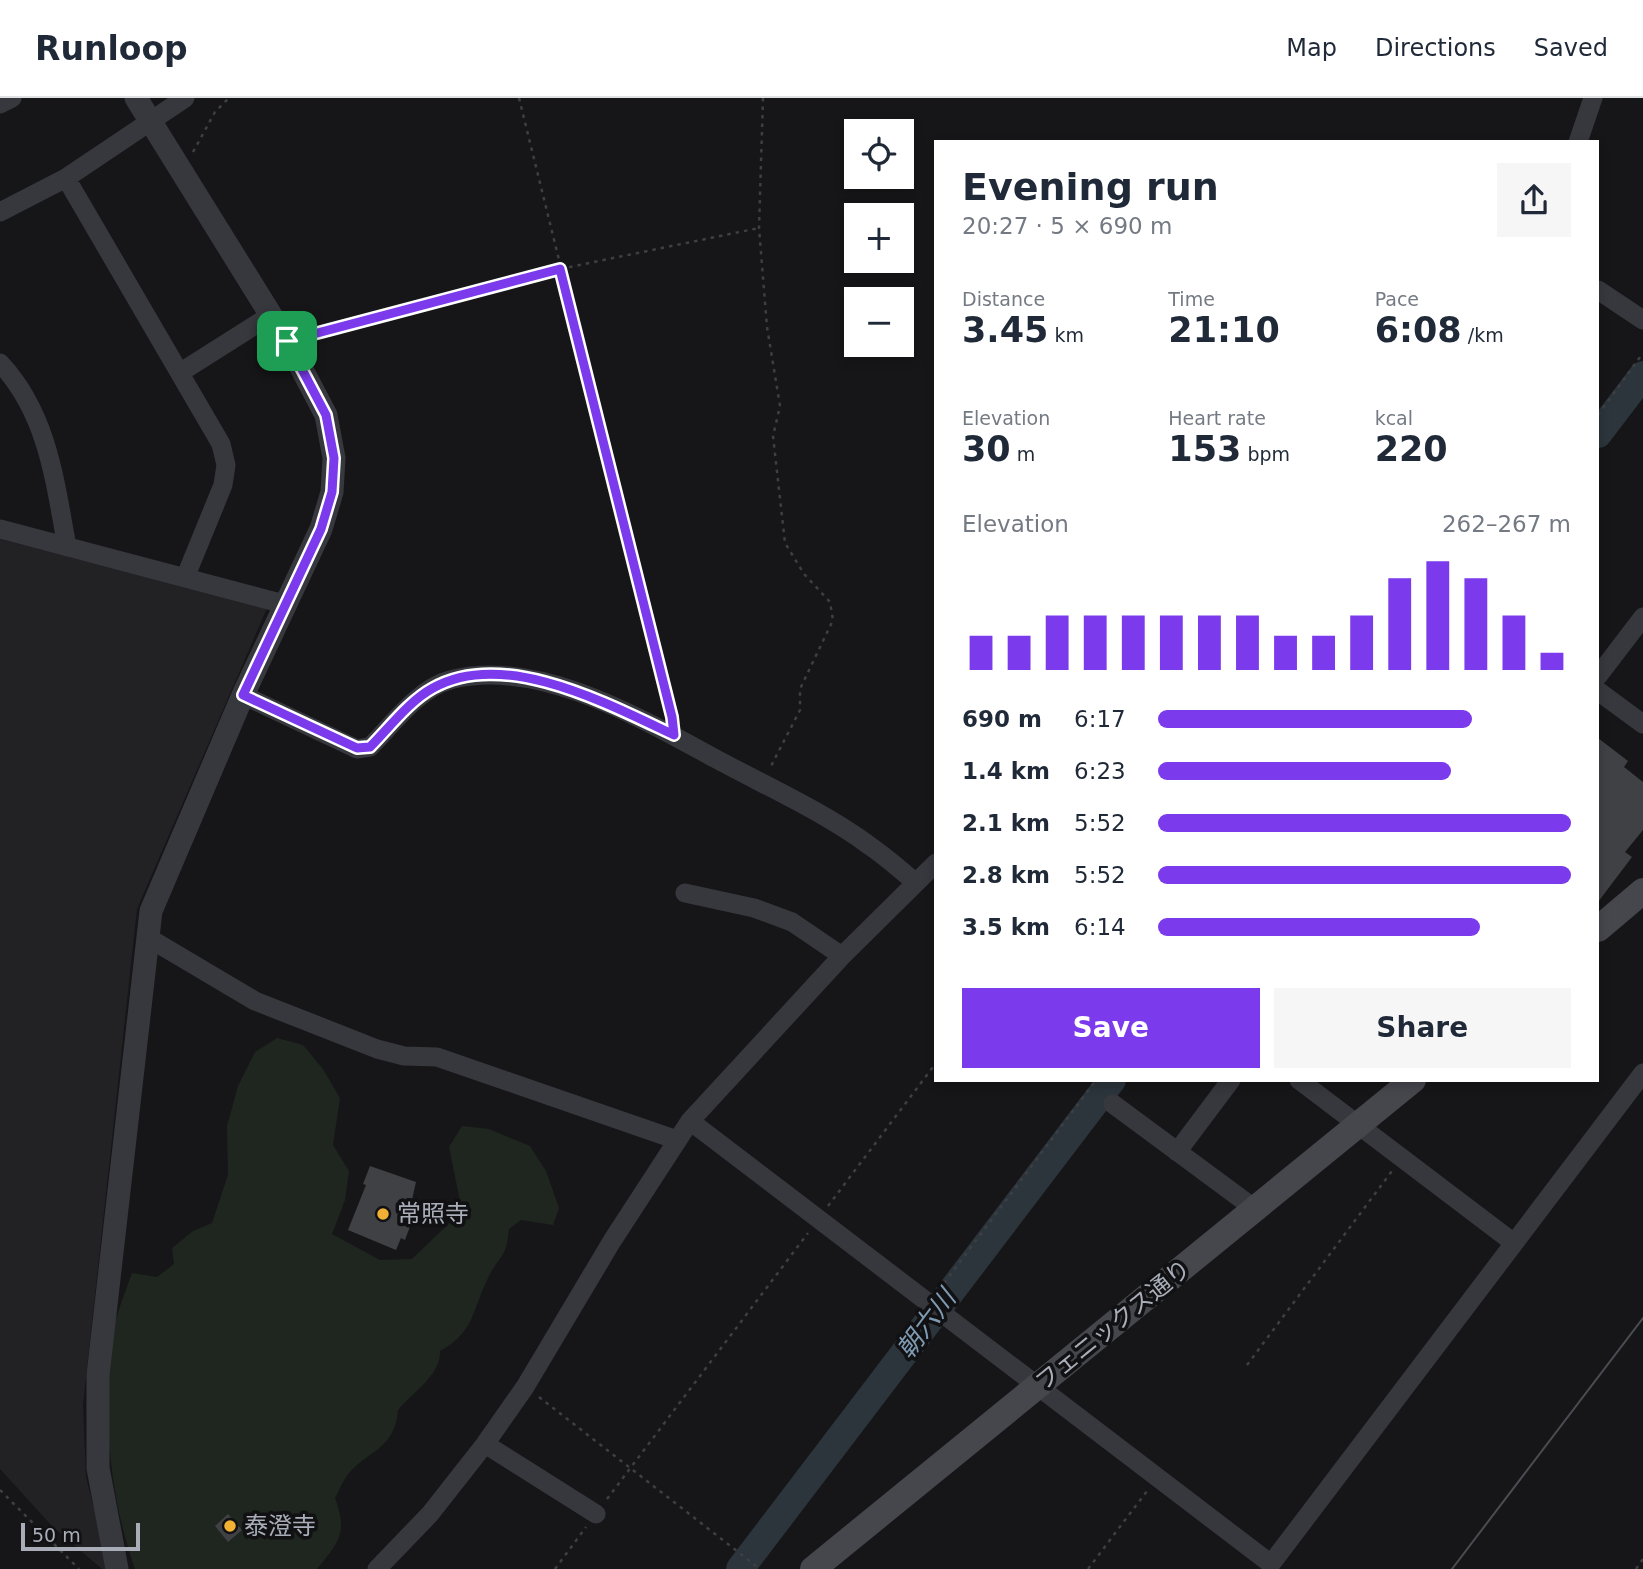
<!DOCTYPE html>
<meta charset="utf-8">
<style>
body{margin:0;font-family:"DejaVu Sans","Noto Sans JP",sans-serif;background:#f6f6f7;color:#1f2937;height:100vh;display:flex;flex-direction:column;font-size:26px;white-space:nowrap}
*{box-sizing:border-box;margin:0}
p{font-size:23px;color:#747a83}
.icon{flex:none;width:38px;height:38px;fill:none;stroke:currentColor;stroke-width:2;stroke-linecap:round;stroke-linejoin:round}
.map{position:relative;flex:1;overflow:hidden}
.side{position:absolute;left:934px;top:42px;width:665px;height:942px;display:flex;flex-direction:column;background:#fff;border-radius:0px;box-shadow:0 4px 10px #0003}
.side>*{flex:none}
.controls{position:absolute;left:844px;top:21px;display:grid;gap:14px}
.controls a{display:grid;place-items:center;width:70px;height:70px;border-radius:0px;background:#fff;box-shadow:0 4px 10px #0003;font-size:35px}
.scale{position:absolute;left:21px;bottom:18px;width:119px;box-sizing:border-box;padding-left:7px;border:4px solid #a8adb8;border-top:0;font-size:19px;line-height:24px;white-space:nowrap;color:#a8adb8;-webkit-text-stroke:5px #111113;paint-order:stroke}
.pin{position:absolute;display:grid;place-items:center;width:60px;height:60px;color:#fff;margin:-30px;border-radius:14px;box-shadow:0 4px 10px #0006}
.round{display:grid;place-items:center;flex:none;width:74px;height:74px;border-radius:0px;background:#f6f6f7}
.overview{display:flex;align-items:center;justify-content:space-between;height:119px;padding:0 28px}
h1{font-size:38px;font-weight:800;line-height:52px}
.metrics{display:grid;grid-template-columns:repeat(3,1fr);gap:10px;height:119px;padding:7px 28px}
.metrics div{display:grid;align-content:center}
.metrics b{font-size:35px;font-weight:800}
.metrics small{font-size:19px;font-weight:400}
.metrics p{font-size:19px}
.chart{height:196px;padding:14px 28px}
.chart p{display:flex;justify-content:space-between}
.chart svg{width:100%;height:126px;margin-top:7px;stroke:#7c3aed;stroke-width:6}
.button{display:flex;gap:14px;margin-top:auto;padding:14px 28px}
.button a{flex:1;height:80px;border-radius:0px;background:#7c3aed;color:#fff;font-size:28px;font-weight:800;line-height:80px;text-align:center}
.button a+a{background:#f6f6f7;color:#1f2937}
ul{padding:0 28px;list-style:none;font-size:23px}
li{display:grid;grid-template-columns:112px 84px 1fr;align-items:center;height:52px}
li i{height:18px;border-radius:9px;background:#7c3aed}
header{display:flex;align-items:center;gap:42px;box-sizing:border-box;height:98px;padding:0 35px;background:#fff;border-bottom:2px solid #e0e1e3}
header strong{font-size:33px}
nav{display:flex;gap:38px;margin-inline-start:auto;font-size:24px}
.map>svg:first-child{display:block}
</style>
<header>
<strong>Runloop</strong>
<nav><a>Map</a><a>Directions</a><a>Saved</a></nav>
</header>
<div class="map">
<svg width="1643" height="1471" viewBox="0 0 1643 1471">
<rect width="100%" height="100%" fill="#161618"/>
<path fill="#222225" d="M0,441L267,510L137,811L83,1307L86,1379L109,1471H102L52,1428L0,1371Z"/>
<path fill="#1e261f" d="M277,940L303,947L323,971L340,1000L333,1047L349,1073L345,1102L332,1136L380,1162L412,1161L462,1113L449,1049L462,1028L489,1031L530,1048L546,1073L559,1110L553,1127L521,1122L509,1131C506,1162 500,1156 488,1180C472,1212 475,1234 440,1253C441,1277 413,1294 398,1312C395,1351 369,1352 349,1375C343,1382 339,1393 335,1400C348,1435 339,1444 317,1471H135C111,1403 103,1324 110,1253C112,1226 123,1200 132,1175L157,1179L174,1166L172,1150L193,1133L212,1125L228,1077L227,1028L238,988L255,954Z"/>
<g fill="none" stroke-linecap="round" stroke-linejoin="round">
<path stroke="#2c353c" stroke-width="28" d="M1598,336L1643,277
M740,1471L1112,982"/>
</g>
<path fill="#404145" d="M1598,640L1628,663L1624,669L1643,684V732L1625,754L1632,759L1598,804Z
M370,1068L416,1084L411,1106L414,1108L408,1122L412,1123L405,1142L401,1140L396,1152L348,1132L366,1087L363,1086Z
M228,1416L242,1432L228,1444L215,1428Z"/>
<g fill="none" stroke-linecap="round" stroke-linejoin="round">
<path stroke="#3d3f44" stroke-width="2.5" stroke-dasharray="3.5 5" stroke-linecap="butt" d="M519,0L672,619
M763,0L759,130L767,229L780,308L773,338L785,445L804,476L830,504L833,522L800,591V612L770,670
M193,54L215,14L229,0
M306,238L560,171L759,130
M1598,317L1643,255
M828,1108L936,965
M939,1192L1096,982
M1247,1267L1392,1073
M539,1299L760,1471
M0,1392L79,1471
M607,1401L808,1135
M555,1471L586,1429
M1088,1471L1147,1393
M1636,1471L1643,1461"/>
<path stroke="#37383d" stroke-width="19" d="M0,6L12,0
M1578,44L1593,0
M66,80L221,346L226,367L223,387L185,480
M0,114L66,80L185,0
M1598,192L1643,222
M0,265C48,316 55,384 67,449
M181,274L271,217
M0,431L284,506
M1598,578L1643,519
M1598,593L1643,626
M243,597L357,651L370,649C392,627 419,590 450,582C539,559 642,621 718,662C768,689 824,714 870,748C886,759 901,772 916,785
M685,795L754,810L792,824L842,858
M147,839L255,903L377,951L404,958L437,959L677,1042
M1299,982L1514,1145
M1113,1006L1255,1111
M690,1023L1271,1466L1643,975
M1177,1054L1231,982
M485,1346L596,1416
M377,1471L430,1416L485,1346L525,1289L612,1143L690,1023L842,858L936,765"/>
<path stroke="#37383d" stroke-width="23" d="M117,1471L98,1370V1277L151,813L243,597L321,431L332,394L334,360L326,317L287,243L136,0"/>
<path stroke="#45474d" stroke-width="26" d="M1598,831L1643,793
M813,1471L1413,982"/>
<path stroke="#4a4c52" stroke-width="2" d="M1452,1471L1643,1220"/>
</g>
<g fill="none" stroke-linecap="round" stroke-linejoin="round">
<g stroke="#fff" stroke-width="14">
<path id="route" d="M560,171L672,619L674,637C608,606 504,550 433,590C409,603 389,630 370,649L357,650L243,597L321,431L332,394L334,360L326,317L287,243Z"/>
</g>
<use href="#route" stroke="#7c3aed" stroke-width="9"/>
</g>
<g fill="#f2b134" stroke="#111113" stroke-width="2.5">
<circle cx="383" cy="1116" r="7"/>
<circle cx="230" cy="1428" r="7"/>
</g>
<g text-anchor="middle" stroke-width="7" stroke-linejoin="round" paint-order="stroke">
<g font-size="24" fill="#a8adb8" stroke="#111113" text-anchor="start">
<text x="397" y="1124">常照寺</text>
<text x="244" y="1436">泰澄寺</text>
</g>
<g font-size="24" fill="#a8adb8" stroke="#111113">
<text transform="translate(1113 1227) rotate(-39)" y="8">フェニックス通り</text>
</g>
<g font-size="26" font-style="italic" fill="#7f9bb3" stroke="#111113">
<text transform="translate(926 1226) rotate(-53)" y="9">朝六川</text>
</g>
</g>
</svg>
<div class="controls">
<a><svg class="icon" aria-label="locate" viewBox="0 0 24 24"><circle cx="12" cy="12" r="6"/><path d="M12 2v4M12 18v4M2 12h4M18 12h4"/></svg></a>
<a>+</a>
<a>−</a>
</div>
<div class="scale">50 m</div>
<div class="pin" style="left:287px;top:243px;background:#1e9e55"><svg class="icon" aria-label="arrive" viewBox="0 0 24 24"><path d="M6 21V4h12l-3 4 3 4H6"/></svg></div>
<section class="side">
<div class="overview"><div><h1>Evening run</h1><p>20:27 · 5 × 690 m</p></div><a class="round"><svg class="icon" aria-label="share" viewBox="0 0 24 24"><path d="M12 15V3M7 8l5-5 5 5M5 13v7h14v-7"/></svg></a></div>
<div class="metrics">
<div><p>Distance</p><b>3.45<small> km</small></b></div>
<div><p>Time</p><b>21:10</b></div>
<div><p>Pace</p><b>6:08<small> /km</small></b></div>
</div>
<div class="metrics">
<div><p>Elevation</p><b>30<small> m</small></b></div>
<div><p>Heart rate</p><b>153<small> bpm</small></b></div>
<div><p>kcal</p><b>220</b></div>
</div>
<div class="chart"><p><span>Elevation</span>262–267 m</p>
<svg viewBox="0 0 160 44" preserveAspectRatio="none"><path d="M5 44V32M15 44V32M25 44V25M35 44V25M45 44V25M55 44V25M65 44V25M75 44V25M85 44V32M95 44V32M105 44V25M115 44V12M125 44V6M135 44V12M145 44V25M155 44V38"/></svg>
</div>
<ul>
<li><b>690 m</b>6:17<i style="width:76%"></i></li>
<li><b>1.4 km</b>6:23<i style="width:71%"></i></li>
<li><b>2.1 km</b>5:52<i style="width:100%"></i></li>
<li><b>2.8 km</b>5:52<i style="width:100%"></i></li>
<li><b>3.5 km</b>6:14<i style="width:78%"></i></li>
</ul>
<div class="button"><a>Save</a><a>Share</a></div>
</section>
</div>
